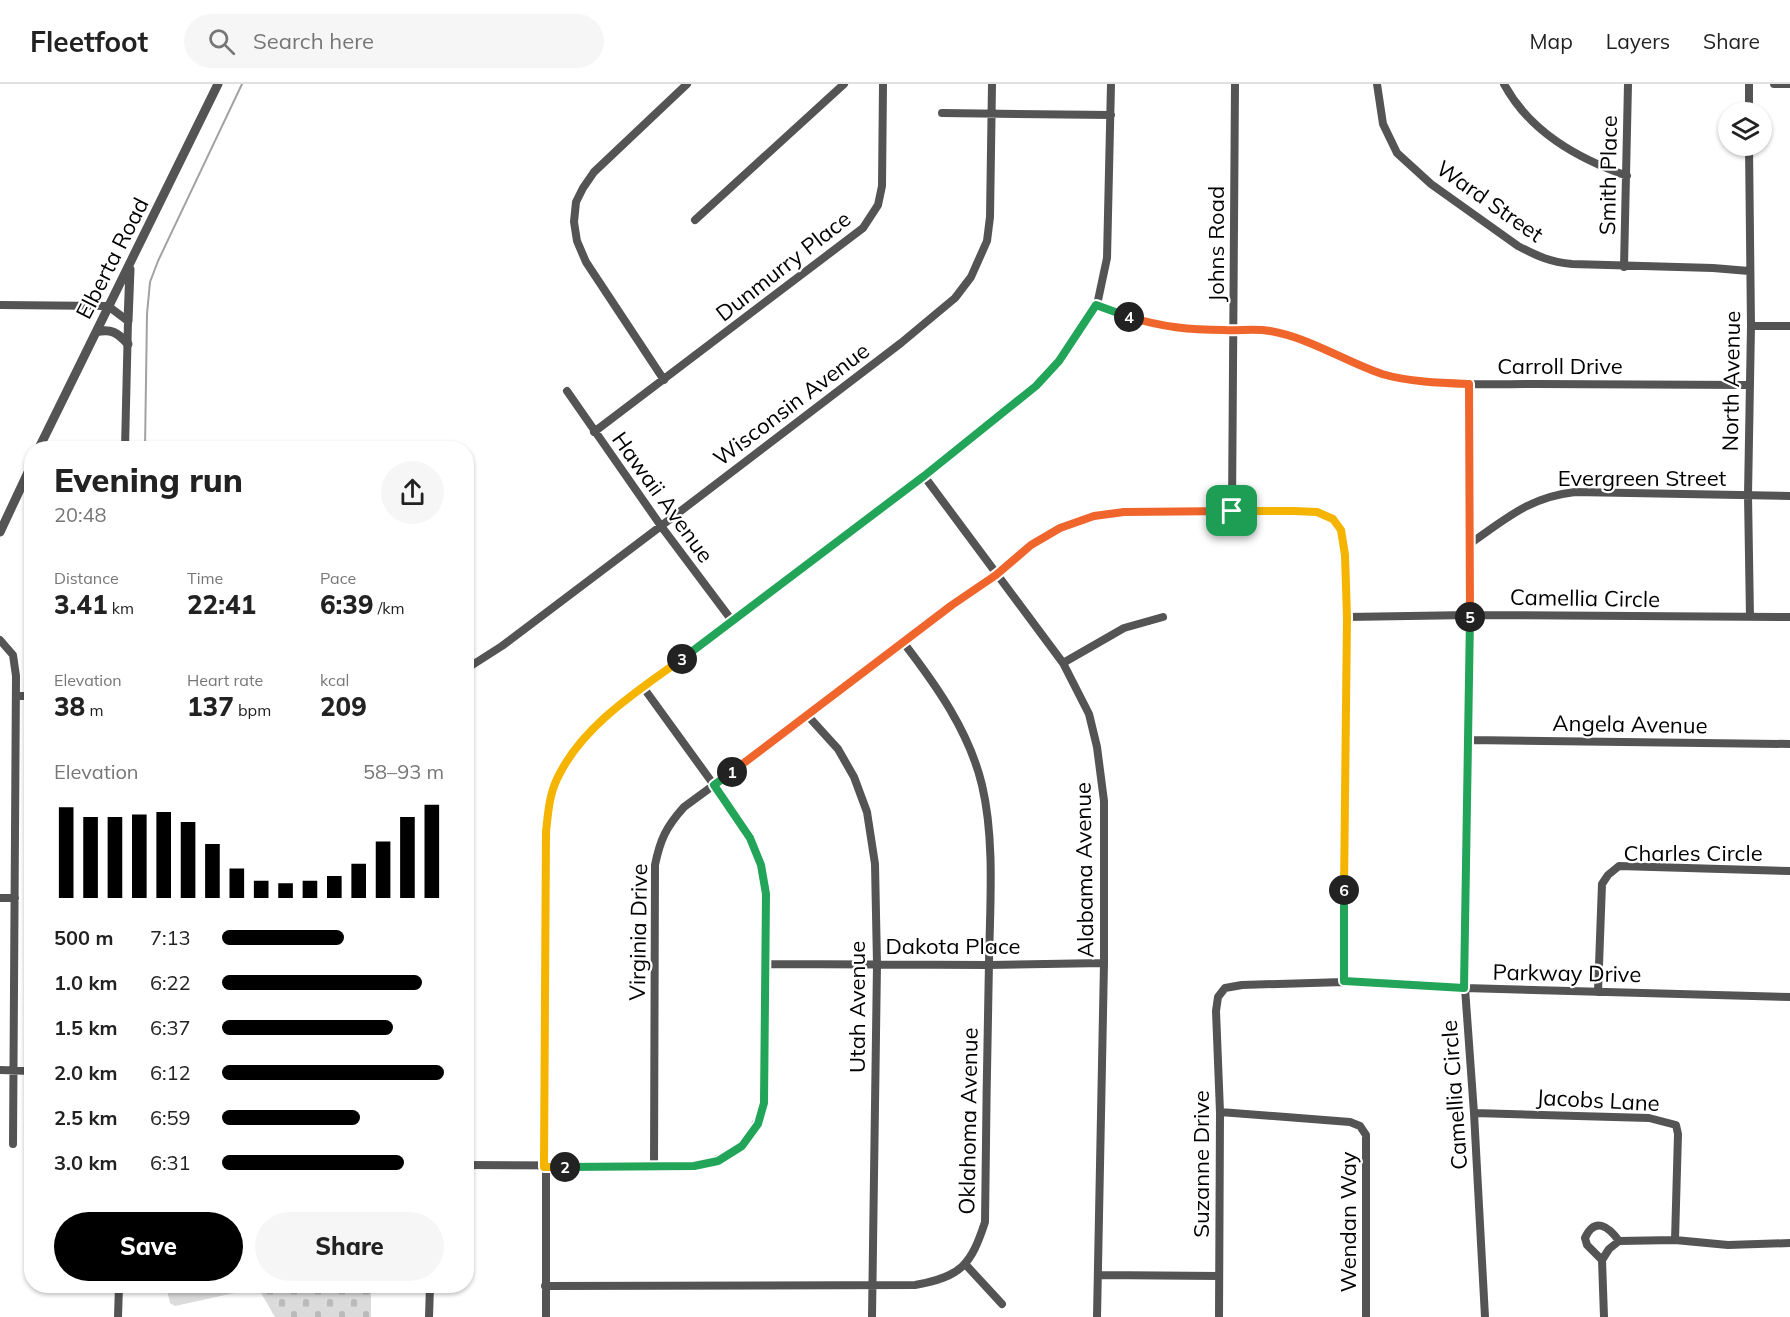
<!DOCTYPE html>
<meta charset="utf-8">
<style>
body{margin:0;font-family:Mulish,sans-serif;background:#f6f6f6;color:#222;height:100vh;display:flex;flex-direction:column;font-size:22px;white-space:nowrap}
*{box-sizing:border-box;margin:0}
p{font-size:20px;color:#767676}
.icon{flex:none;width:33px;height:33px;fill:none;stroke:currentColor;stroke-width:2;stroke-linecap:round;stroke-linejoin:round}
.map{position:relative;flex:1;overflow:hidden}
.drawer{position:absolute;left:24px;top:357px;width:450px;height:852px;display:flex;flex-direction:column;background:#fff;border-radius:24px;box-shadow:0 2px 4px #0004}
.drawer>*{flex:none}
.buttons{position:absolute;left:1718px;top:18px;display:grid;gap:12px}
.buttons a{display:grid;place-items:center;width:54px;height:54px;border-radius:50%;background:#fff;box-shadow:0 2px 4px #0004;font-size:30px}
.pin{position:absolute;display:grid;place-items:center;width:51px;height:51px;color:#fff;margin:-26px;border-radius:12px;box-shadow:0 3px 9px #0006}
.km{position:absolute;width:30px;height:30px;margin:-15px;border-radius:50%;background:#222;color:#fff;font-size:16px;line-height:30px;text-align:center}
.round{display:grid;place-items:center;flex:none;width:63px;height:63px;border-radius:32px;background:#f6f6f6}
.overview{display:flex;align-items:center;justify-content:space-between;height:102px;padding:0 30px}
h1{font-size:33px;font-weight:800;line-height:45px}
.stats{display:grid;grid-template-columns:repeat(3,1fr);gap:9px;height:102px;padding:6px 30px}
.stats div{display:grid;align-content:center}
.stats b{font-size:26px;font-weight:800}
.stats small{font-size:16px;font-weight:400}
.stats p{font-size:16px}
.chart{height:168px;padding:12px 30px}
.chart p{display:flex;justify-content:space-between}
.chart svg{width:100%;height:108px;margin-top:6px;stroke:#000;stroke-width:6}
.cta{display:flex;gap:12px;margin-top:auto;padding:12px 30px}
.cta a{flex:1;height:69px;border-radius:36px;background:#000;color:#fff;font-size:24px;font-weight:800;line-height:69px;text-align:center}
.cta a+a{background:#f6f6f6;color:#222}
ul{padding:0 30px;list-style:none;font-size:20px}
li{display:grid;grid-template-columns:96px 72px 1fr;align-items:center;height:45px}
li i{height:15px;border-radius:8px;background:#000}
header{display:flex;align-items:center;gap:36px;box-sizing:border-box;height:84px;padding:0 30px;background:#fff;border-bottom:2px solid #e0e0e0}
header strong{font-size:28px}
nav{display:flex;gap:33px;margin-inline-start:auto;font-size:21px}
.search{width:420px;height:54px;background:#f6f6f6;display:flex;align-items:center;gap:15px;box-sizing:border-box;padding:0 21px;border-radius:33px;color:#767676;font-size:22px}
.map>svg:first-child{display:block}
</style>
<header>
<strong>Fleetfoot</strong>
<div class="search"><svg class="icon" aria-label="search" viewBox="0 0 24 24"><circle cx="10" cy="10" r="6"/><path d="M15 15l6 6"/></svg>Search here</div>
<nav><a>Map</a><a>Layers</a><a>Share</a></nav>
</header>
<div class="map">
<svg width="1790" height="1233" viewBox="0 0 1790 1233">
<defs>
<pattern id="cemetery-stones" width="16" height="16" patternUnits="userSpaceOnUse" patternTransform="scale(1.5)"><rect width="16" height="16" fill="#dbdbdb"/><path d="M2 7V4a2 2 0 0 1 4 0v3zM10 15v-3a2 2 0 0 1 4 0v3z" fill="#bababa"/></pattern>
</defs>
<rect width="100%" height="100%" fill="#fff"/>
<path fill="#dbdbdb" d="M166,1202H247L248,1206L175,1222L170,1219Z"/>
<path fill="url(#cemetery-stones)" d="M257,1202H371V1233H275Z"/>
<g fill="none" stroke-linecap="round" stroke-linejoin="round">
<path stroke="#a2a2a2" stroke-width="2" d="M145,364L147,230L150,198L158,177L242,0"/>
<path stroke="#545454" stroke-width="8" d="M1377,0L1383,40L1397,69L1431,100L1518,162C1537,172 1550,178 1572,180L1713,184L1749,187
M1504,0C1530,48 1577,74 1627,92
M1774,0H1790
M1749,28V0
M942,29L1111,31
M1749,62L1751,242L1748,411L1750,533
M695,136L844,0
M1624,183L1628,0
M0,221L108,222L128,237L125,364
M1097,221C1130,233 1162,244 1198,246C1222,247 1247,242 1270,247C1311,255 1345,280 1385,291C1433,303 1485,300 1535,300C1606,300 1677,300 1749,301
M1751,242H1790
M664,296L586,178L577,157L574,138L576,118L583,104L594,88L687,0
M1469,300L1471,459L1465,904L1474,1029L1485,1233
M567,307L661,442L733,538
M594,348L863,144L878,121L882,102L883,0
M924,392L1063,579L1089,630L1097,663L1104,717V879L1097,1233
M1232,427L1235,0
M1471,459C1507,434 1530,413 1575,408L1790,412
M1347,533L1470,531L1790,533
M0,556L13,571L16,592L13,1060
M1063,579L1124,544L1163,533
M466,585L502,562L661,442L901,259L955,214L971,193L987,157L990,133L992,0
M16,612H32
M808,632L838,665L854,693L867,728L875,780L877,880L872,1233
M1469,656L1790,660
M0,814H15
M766,880L989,881L1104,879
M1598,908L1602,800L1608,791L1619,782L1790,787
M0,986L32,987
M1220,1028L1350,1038L1360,1042L1366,1051V1233
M1474,1029L1649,1034L1676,1041L1678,1050L1675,1156
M466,1081L694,1082C734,1073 752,1060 763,1019L766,810L761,781L750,754L735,730L643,603
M654,1083L655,781C660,756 666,743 684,723L808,632L952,521L996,491L1031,461L1060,444L1094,431L1124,428L1294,427L1317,428L1333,435L1341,446L1345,471L1347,533L1344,898
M1602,1176L1587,1161L1585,1154C1595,1132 1609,1143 1619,1157
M966,1181L1002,1220
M1099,1191L1219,1192
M545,1202L915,1201C961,1193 971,1181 985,1138C986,1051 987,965 989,878C990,821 995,756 982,701C969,647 936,601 903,558
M118,1233L119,1202
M429,1233L430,1202
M546,1233V748C549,721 553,694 570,672C613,616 679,579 734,537C824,470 912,401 1000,333L1036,302L1059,277L1082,244L1097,221L1107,174L1111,0
M1219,1233L1220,1028L1216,927L1218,913L1225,904L1242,901L1344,898L1465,904L1790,913
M1604,1233L1602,1176L1609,1165L1619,1157L1675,1156L1728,1161L1790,1159"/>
<path stroke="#545454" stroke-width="9" d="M128,237L130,185
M96,248C111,244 118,249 128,260
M39,364L218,0
M0,448L32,380"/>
</g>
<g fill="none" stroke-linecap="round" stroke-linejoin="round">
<g stroke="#fff" stroke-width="12">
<path id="split-1" d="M732,688L952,521L996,491L1031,461L1060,444L1094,432L1124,428L1232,427"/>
</g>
<g stroke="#fff" stroke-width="12">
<path id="split-2" d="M565,1083L694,1082L718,1077L742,1062L758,1040L764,1019L766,810L761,781L750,754L714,701L732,688"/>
</g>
<g stroke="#fff" stroke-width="12">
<path id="split-3" d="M565,1083H544L546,748C548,730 549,712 557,695C581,643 636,608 682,575"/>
</g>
<g stroke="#fff" stroke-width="12">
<path id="split-4" d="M682,575L924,392L1036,302L1059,277L1096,221L1129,233"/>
</g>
<g stroke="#fff" stroke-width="12">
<path id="split-5" d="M1129,233C1163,243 1189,246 1224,246C1240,247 1254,244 1270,247C1310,254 1344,277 1382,290C1409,298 1441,299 1469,300L1470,533"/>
</g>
<g stroke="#fff" stroke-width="12">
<path id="split-6" d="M1344,806V897L1464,904L1470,533"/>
</g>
<g stroke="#fff" stroke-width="12">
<path id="split-7" d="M1232,427H1294L1317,428L1333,435L1341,446L1345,471L1347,533L1344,806"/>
</g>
<use href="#split-1" stroke="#f0652b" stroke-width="8"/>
<use href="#split-2" stroke="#22a559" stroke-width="8"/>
<use href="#split-3" stroke="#f5b400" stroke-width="8"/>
<use href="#split-4" stroke="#22a559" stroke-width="8"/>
<use href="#split-5" stroke="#f0652b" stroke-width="8"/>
<use href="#split-6" stroke="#22a559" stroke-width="8"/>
<use href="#split-7" stroke="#f5b400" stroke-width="8"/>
</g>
<g text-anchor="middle" stroke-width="4.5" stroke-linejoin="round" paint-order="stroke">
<g font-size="22" fill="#000" stroke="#fff">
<text transform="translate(1608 91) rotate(-89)" y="8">Smith Place</text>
<text transform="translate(1490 117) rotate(35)" y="8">Ward Street</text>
<text transform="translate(1216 160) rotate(-90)" y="8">Johns Road</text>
<text transform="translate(112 174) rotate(-63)" y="8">Elberta Road</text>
<text transform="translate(783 182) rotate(-38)" y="8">Dunmurry Place</text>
<text x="1560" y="290">Carroll Drive</text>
<text transform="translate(1731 297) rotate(-89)" y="8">North Avenue</text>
<text transform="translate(791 320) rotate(-37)" y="8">Wisconsin Avenue</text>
<text x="1642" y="402">Evergreen Street</text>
<text transform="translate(663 413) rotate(54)" y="8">Hawaii Avenue</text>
<text transform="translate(1585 514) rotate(1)" y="8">Camellia Circle</text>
<text transform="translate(1630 640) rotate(1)" y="8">Angela Avenue</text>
<text x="1693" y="777">Charles Circle</text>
<text transform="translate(1084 786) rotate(-91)" y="8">Alabama Avenue</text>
<text transform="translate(638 848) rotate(-89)" y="8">Virginia Drive</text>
<text x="953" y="870">Dakota Place</text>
<text transform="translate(1567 889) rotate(1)" y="8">Parkway Drive</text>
<text transform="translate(857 923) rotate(-90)" y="8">Utah Avenue</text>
<text transform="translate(1454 1011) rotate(-94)" y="8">Camellia Circle</text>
<text transform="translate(1598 1016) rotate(3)" y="8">Jacobs Lane</text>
<text transform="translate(968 1037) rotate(-89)" y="8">Oklahoma Avenue</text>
<text transform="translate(1201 1080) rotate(-90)" y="8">Suzanne Drive</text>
<text transform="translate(1348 1138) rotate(-90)" y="8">Wendan Way</text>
</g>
</g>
</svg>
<div class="buttons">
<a><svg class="icon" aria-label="layers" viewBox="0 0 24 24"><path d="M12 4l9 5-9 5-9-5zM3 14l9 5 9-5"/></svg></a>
</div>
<div class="pin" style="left:1232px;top:427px;background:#1e9e55"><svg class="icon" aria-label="arrive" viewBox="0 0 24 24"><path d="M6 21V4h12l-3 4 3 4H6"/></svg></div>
<b class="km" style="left:732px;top:688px">1</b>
<b class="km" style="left:565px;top:1083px">2</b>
<b class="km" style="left:682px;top:575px">3</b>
<b class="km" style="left:1129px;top:233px">4</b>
<b class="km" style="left:1470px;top:533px">5</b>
<b class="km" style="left:1344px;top:806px">6</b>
<section class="drawer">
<div class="overview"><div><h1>Evening run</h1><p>20:48</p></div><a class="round"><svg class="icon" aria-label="share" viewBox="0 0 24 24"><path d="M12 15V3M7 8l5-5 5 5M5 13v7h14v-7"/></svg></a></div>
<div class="stats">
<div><p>Distance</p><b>3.41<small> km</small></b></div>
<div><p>Time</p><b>22:41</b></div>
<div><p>Pace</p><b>6:39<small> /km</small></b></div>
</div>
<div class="stats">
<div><p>Elevation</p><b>38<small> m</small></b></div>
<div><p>Heart rate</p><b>137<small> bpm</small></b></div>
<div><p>kcal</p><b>209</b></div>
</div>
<div class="chart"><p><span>Elevation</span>58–93 m</p>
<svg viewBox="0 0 160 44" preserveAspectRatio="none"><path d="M5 44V7M15 44V11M25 44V11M35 44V10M45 44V9M55 44V13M65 44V22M75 44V32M85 44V37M95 44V38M105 44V37M115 44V35M125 44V30M135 44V21M145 44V11M155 44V6"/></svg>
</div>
<ul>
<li><b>500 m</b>7:13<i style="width:55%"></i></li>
<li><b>1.0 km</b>6:22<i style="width:90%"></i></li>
<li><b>1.5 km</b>6:37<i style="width:77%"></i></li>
<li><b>2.0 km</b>6:12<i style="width:100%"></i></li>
<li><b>2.5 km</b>6:59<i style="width:62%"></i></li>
<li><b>3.0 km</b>6:31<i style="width:82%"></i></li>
</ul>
<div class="cta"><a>Save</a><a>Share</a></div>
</section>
</div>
